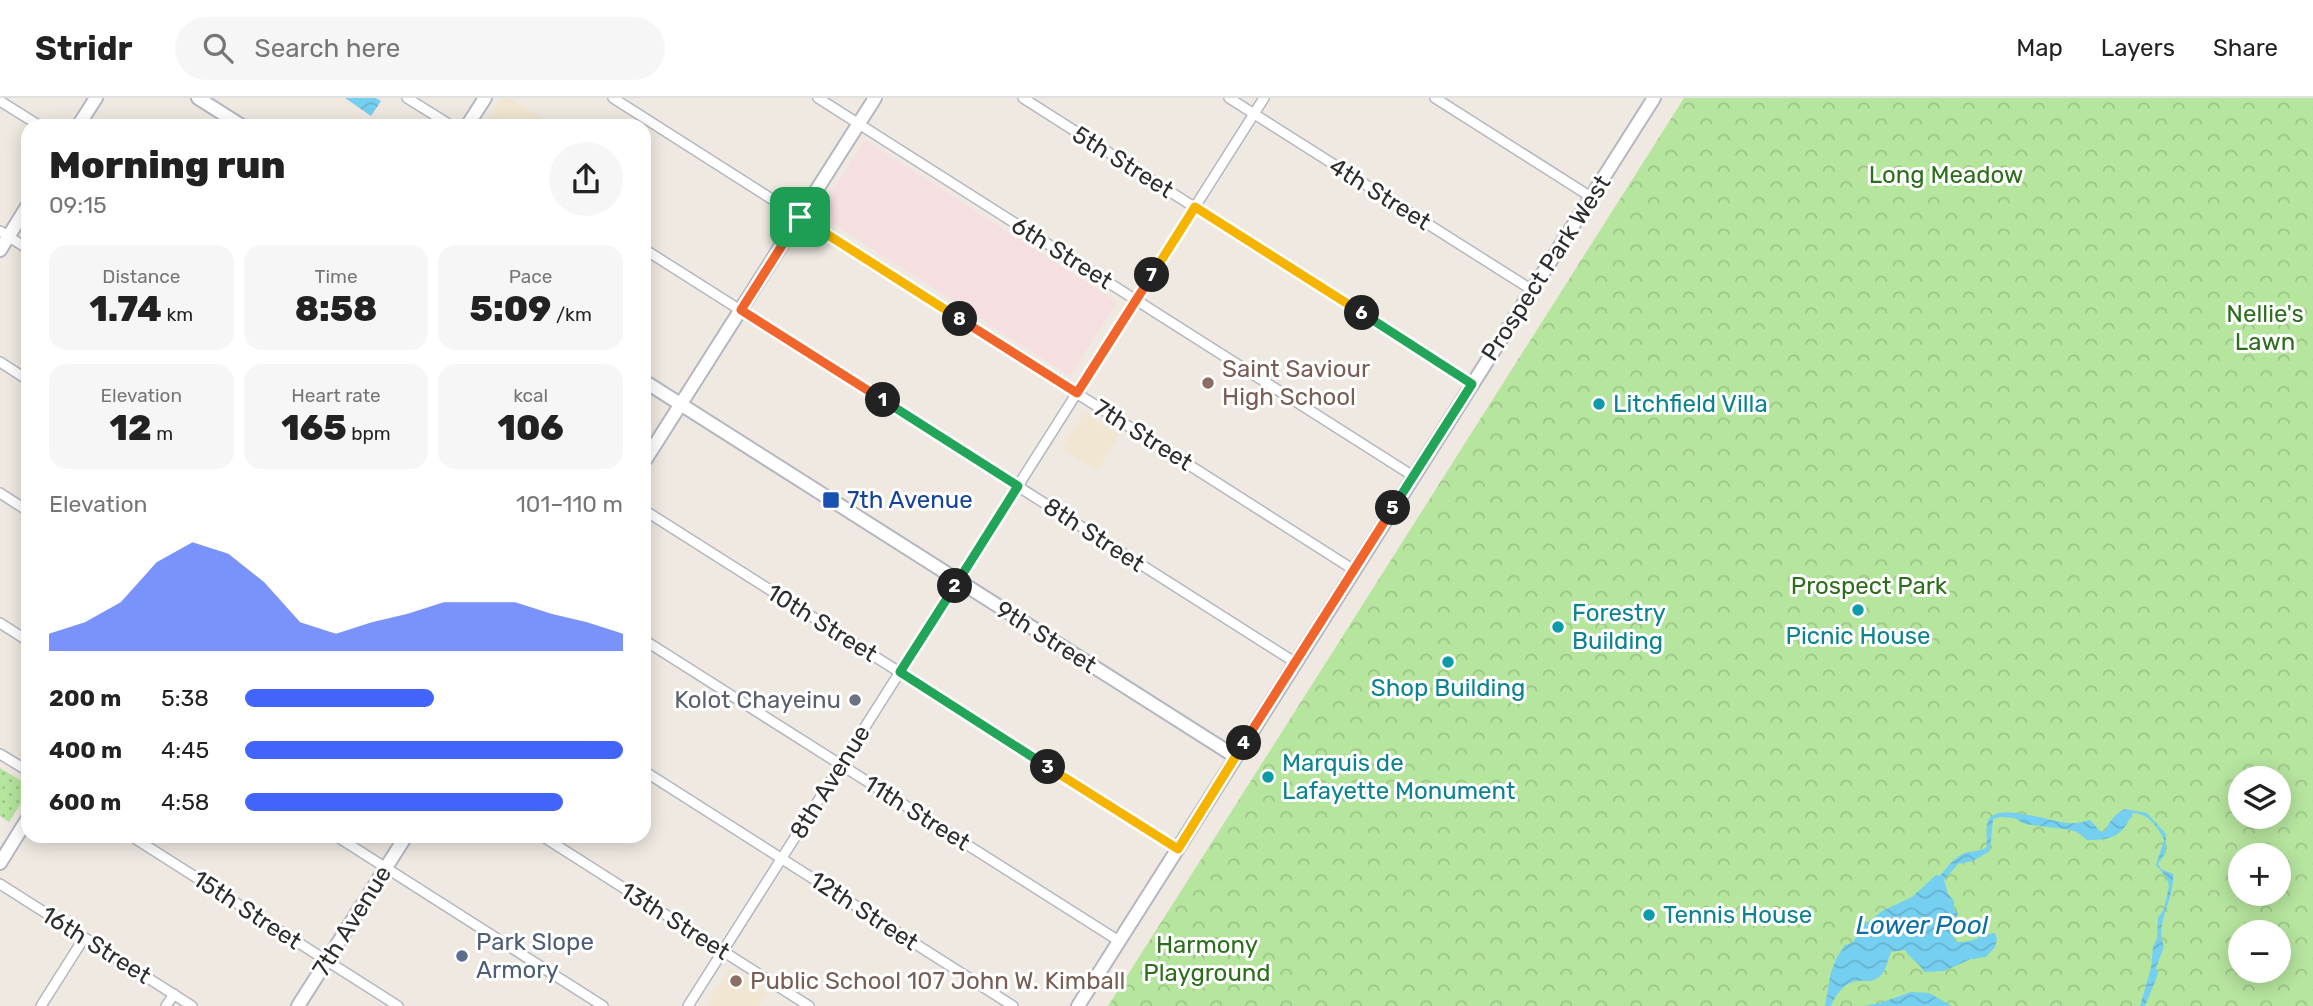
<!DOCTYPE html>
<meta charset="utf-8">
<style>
body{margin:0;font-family:Rubik,sans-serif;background:#f6f6f6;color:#222;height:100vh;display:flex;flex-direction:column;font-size:26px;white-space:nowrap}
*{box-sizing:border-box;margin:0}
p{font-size:23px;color:#767676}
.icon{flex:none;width:38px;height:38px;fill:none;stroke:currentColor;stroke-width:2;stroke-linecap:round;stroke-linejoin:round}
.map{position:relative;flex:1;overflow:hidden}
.drawer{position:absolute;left:21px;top:21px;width:630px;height:724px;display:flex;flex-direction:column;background:#fff;border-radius:21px;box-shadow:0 4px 18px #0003}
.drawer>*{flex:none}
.controls{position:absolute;left:2228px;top:668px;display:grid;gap:14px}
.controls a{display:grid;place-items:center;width:63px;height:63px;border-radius:50%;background:#fff;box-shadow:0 4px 18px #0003;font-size:35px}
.pin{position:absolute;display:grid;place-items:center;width:60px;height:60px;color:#fff;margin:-30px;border-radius:14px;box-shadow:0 4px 10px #0006}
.km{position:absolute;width:35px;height:35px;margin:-18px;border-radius:50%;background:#222;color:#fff;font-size:19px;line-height:35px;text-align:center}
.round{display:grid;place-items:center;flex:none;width:74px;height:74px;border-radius:37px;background:#f6f6f6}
.headline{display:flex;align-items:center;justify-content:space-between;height:119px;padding:0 28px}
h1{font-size:38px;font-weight:800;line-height:52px}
.metrics{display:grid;grid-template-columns:repeat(3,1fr);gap:10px;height:119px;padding:7px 28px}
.metrics div{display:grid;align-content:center;border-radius:18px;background:#f6f6f6;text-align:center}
.metrics b{font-size:35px;font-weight:800}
.metrics small{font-size:19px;font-weight:400}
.metrics p{font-size:19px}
.chart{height:196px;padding:14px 28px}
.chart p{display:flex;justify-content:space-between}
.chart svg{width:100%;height:126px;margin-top:7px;fill:#4264fb;opacity:.7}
ul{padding:0 28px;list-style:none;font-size:23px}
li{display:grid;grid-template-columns:112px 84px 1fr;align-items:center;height:52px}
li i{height:18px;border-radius:9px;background:#4264fb}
header{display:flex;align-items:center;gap:42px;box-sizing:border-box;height:98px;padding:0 35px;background:#fff;border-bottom:2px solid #e0e0e0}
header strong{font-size:33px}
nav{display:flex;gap:38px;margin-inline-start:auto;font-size:24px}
.search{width:490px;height:63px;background:#f6f6f6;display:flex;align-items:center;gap:18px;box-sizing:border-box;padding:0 24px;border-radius:38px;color:#767676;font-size:26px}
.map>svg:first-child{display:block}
</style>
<header>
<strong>Stridr</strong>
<div class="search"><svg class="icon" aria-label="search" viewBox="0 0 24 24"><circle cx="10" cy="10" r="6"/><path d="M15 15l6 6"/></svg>Search here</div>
<nav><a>Map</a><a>Layers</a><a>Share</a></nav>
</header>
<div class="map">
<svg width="2313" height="908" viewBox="0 0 2313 908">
<defs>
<pattern id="grass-dots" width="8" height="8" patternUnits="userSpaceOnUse" patternTransform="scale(1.75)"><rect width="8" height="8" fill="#b6e59e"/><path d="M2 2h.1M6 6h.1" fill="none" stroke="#9dc588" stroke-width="1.8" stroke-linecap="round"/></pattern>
<pattern id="park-crowns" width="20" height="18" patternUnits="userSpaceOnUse" patternTransform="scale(1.75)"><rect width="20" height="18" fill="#b6e59e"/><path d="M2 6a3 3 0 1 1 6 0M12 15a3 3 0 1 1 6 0" fill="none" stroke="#9dc588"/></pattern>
<pattern id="water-waves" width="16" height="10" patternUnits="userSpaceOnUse" patternTransform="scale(1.75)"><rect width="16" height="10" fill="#75cff0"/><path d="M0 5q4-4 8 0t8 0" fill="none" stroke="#66b2ce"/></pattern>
</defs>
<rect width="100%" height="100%" fill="#efe9e1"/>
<path fill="#f0e6d1" d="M502,0H509L555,28H484Z
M1084,315L1119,337L1097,373L1062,351Z
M730,870L768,895L759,908H706Z"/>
<path fill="#f5dfe0" d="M865,42L1117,204L1070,278L818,116Z"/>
<path fill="url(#grass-dots)" d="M0,670L28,687V695L9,724L0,718Z"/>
<path fill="url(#park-crowns)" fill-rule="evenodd" d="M1684,0H2313V908H1108ZM2240,681H2278V719H2240ZM2240,758H2278V796H2240ZM2240,835H2278V873H2240Z"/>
<path fill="url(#water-waves)" d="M345,0H376L381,3L371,18Z
M2125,711L2147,715L2166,736V754L2158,766L2161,771L2173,776C2175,801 2154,826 2164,848L2156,870L2158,876L2145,908H2140L2151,870L2153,849L2157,841L2158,820L2164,811L2169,788L2167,780L2156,767L2164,742C2158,729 2148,715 2133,715C2121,739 2113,742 2087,742L2077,734L2070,732L2025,726L2014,720L2000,719L1993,721L1990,753L1973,763L1958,766L1944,782L1948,796L1954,803V811L1958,815C1954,826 1949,833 1956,844C1975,845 1980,836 1995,835L1997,841L1995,849L1986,859L1971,861L1944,873L1924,874C1919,864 1911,862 1905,852L1891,854C1887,862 1887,873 1879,879C1873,884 1866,883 1858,883C1844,884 1836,897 1831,908H1825L1831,874L1837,859L1845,847L1852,845L1865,826L1882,813L1912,799L1936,777L1940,778C1947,769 1956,757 1968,754C1975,753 1979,753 1986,750C1988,742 1985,732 1988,723C1995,703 2051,724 2068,725C2075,726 2083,724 2090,722L2100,733L2104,734C2111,723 2113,717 2125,711Z
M1911,894L1929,895L1952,908H1863L1880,905Z"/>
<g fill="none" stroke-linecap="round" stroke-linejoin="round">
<g stroke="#b4b7c1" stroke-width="12">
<path id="street" d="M407,0L452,28
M613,0L1354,472
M818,0L1413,378
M1023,0L1472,286
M1229,0L1532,192
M1435,0L1591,99
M0,3L40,28
M0,133L28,151
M644,151L1296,565
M0,264L28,282
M0,395L28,413
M644,412L1178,751
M0,525L28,543
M644,542L1119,843
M0,656L28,673
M644,673L1013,908
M131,738L398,908
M336,738L603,908
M542,738L809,908
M0,786L192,908
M41,908L84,840
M166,908L174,896
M688,908L1264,0"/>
</g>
<g stroke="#b4b7c1" stroke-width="16">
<path id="secondary" d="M198,0L242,28
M78,28L96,0
M467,28L485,0
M0,152L28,107
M644,283L1236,659
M644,364L875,0
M0,765L28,720
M298,908L406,738
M1078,908L1654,0"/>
</g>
<use href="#street" stroke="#fff" stroke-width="9"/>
<use href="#secondary" stroke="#fff" stroke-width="12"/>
</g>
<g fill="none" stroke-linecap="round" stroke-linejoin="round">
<g stroke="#fff" stroke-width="14">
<path id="split-1" d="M800,119L741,212L883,302"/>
</g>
<g stroke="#fff" stroke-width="14">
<path id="split-2" d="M883,302L1018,388L955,488"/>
</g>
<g stroke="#fff" stroke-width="14">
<path id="split-3" d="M955,488L900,574L1048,669"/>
</g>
<g stroke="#fff" stroke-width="14">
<path id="split-4" d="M1048,669L1178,751L1244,645"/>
</g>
<g stroke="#fff" stroke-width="14">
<path id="split-5" d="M1244,645L1393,410"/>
</g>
<g stroke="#fff" stroke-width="14">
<path id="split-6" d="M1362,215L1472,286L1393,410"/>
</g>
<g stroke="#fff" stroke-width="14">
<path id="split-7" d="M1152,177L1195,109L1362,215"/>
</g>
<g stroke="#fff" stroke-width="14">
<path id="split-8" d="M960,221L1077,295L1152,177"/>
</g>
<g stroke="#fff" stroke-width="14">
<path id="split-9" d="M800,119L960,221"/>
</g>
<use href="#split-1" stroke="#f0652b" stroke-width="9"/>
<use href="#split-2" stroke="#22a559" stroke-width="9"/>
<use href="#split-3" stroke="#22a559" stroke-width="9"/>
<use href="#split-4" stroke="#f5b400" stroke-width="9"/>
<use href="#split-5" stroke="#f0652b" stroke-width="9"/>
<use href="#split-6" stroke="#22a559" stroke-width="9"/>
<use href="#split-7" stroke="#f5b400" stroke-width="9"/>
<use href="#split-8" stroke="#f0652b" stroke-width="9"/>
<use href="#split-9" stroke="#f5b400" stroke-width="9"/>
</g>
<g fill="#8d6e63" stroke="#fff" stroke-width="2.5">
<circle cx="1208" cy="285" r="7"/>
<circle cx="736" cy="883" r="7"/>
</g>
<g fill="#0f9aa8" stroke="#fff" stroke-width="2.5">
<circle cx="1599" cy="306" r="7"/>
<circle cx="1858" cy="512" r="7"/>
<circle cx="1558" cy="529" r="7"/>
<circle cx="1448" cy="564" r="7"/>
<circle cx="1268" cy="679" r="7"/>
<circle cx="1649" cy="817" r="7"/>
</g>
<rect fill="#1a4fb4" stroke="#fff" stroke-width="2.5" x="822" y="393" width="18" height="18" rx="3.5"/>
<circle fill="#6b7280" stroke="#fff" stroke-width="2.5" cx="855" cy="602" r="7"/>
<circle fill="#5c6f8a" stroke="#fff" stroke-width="2.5" cx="462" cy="858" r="7"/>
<g text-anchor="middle" stroke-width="6" stroke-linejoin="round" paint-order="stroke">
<g font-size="24" fill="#2e2e2e" stroke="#fff">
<text transform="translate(1123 64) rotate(32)" y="8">5th Street</text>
<text transform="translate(1380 96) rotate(32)" y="8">4th Street</text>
<text transform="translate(1062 155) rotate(32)" y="8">6th Street</text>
<text transform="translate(1546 170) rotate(-57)" y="8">Prospect Park West</text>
<text transform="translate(1143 337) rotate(32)" y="8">7th Street</text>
<text transform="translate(1094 437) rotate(33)" y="8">8th Street</text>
<text transform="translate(822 525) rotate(32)" y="8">10th Street</text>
<text transform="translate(1046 539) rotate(32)" y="8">9th Street</text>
<text transform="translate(830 684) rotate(-58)" y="8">8th Avenue</text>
<text transform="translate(917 715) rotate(32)" y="8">11th Street</text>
<text transform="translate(247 812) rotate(33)" y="8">15th Street</text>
<text transform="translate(864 813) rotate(33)" y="8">12th Street</text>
<text transform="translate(352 823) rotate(-58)" y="8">7th Avenue</text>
<text transform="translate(675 823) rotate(32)" y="8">13th Street</text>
<text transform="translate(96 847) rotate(32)" y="8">16th Street</text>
</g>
<g font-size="24" fill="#2c6e1b" stroke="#fff">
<text x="1946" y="85">Long Meadow</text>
<text x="2265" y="224">Nellie's<tspan x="2265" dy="28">Lawn</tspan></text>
<text x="1869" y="496">Prospect Park</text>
<text x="1207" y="855">Harmony<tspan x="1207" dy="28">Playground</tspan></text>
</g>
<g font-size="24" fill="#785e54" stroke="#fff" text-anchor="start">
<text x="1222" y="279">Saint Saviour<tspan x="1222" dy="28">High School</tspan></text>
<text x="750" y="891">Public School 107 John W. Kimball</text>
</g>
<g font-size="24" fill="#0d838f" stroke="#fff" text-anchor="start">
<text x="1613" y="314">Litchfield Villa</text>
<text x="1572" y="523">Forestry<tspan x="1572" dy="28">Building</tspan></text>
<text x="1858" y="546" text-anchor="middle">Picnic House</text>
<text x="1448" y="598" text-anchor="middle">Shop Building</text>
<text x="1282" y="673">Marquis de<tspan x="1282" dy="28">Lafayette Monument</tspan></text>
<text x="1663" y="825">Tennis House</text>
</g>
<g font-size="24" fill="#164399" stroke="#fff" text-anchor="start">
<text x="847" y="410">7th Avenue</text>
</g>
<g font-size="24" fill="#5b616d" stroke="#fff" text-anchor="end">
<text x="841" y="610">Kolot Chayeinu</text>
</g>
<g font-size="24" fill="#4e5e75" stroke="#fff" text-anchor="start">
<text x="476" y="852">Park Slope<tspan x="476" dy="28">Armory</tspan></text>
</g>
<g font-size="26" font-style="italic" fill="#0d6fa3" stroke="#fff">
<text x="1922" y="836">Lower Pool</text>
</g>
</g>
</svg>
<div class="controls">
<a><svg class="icon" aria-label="layers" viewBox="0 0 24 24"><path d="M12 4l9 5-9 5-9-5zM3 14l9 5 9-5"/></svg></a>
<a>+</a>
<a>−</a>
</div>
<div class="pin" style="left:800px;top:119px;background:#1e9e55"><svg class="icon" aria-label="arrive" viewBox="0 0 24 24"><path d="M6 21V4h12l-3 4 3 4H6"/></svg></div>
<b class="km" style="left:883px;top:302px">1</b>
<b class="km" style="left:955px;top:488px">2</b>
<b class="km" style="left:1048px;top:669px">3</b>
<b class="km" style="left:1244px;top:645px">4</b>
<b class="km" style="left:1393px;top:410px">5</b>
<b class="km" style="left:1362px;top:215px">6</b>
<b class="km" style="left:1152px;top:177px">7</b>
<b class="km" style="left:960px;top:221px">8</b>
<section class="drawer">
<div class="headline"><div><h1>Morning run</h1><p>09:15</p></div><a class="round"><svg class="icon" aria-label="share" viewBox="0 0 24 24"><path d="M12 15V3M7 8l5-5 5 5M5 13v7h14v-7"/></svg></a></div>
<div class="metrics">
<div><p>Distance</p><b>1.74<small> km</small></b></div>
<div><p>Time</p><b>8:58</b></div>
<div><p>Pace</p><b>5:09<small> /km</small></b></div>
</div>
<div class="metrics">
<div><p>Elevation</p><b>12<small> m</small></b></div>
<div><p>Heart rate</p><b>165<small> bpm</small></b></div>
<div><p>kcal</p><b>106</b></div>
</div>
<div class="chart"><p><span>Elevation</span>101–110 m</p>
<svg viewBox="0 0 160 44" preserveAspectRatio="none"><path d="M0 44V38L10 34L20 27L30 13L40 6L50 10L60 20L70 34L80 38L90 34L100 31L110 27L120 27L130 27L140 31L150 34L160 38V44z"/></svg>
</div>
<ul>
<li><b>200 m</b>5:38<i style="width:50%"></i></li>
<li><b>400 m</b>4:45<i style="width:100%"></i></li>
<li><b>600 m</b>4:58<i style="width:84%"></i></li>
</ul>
</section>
</div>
